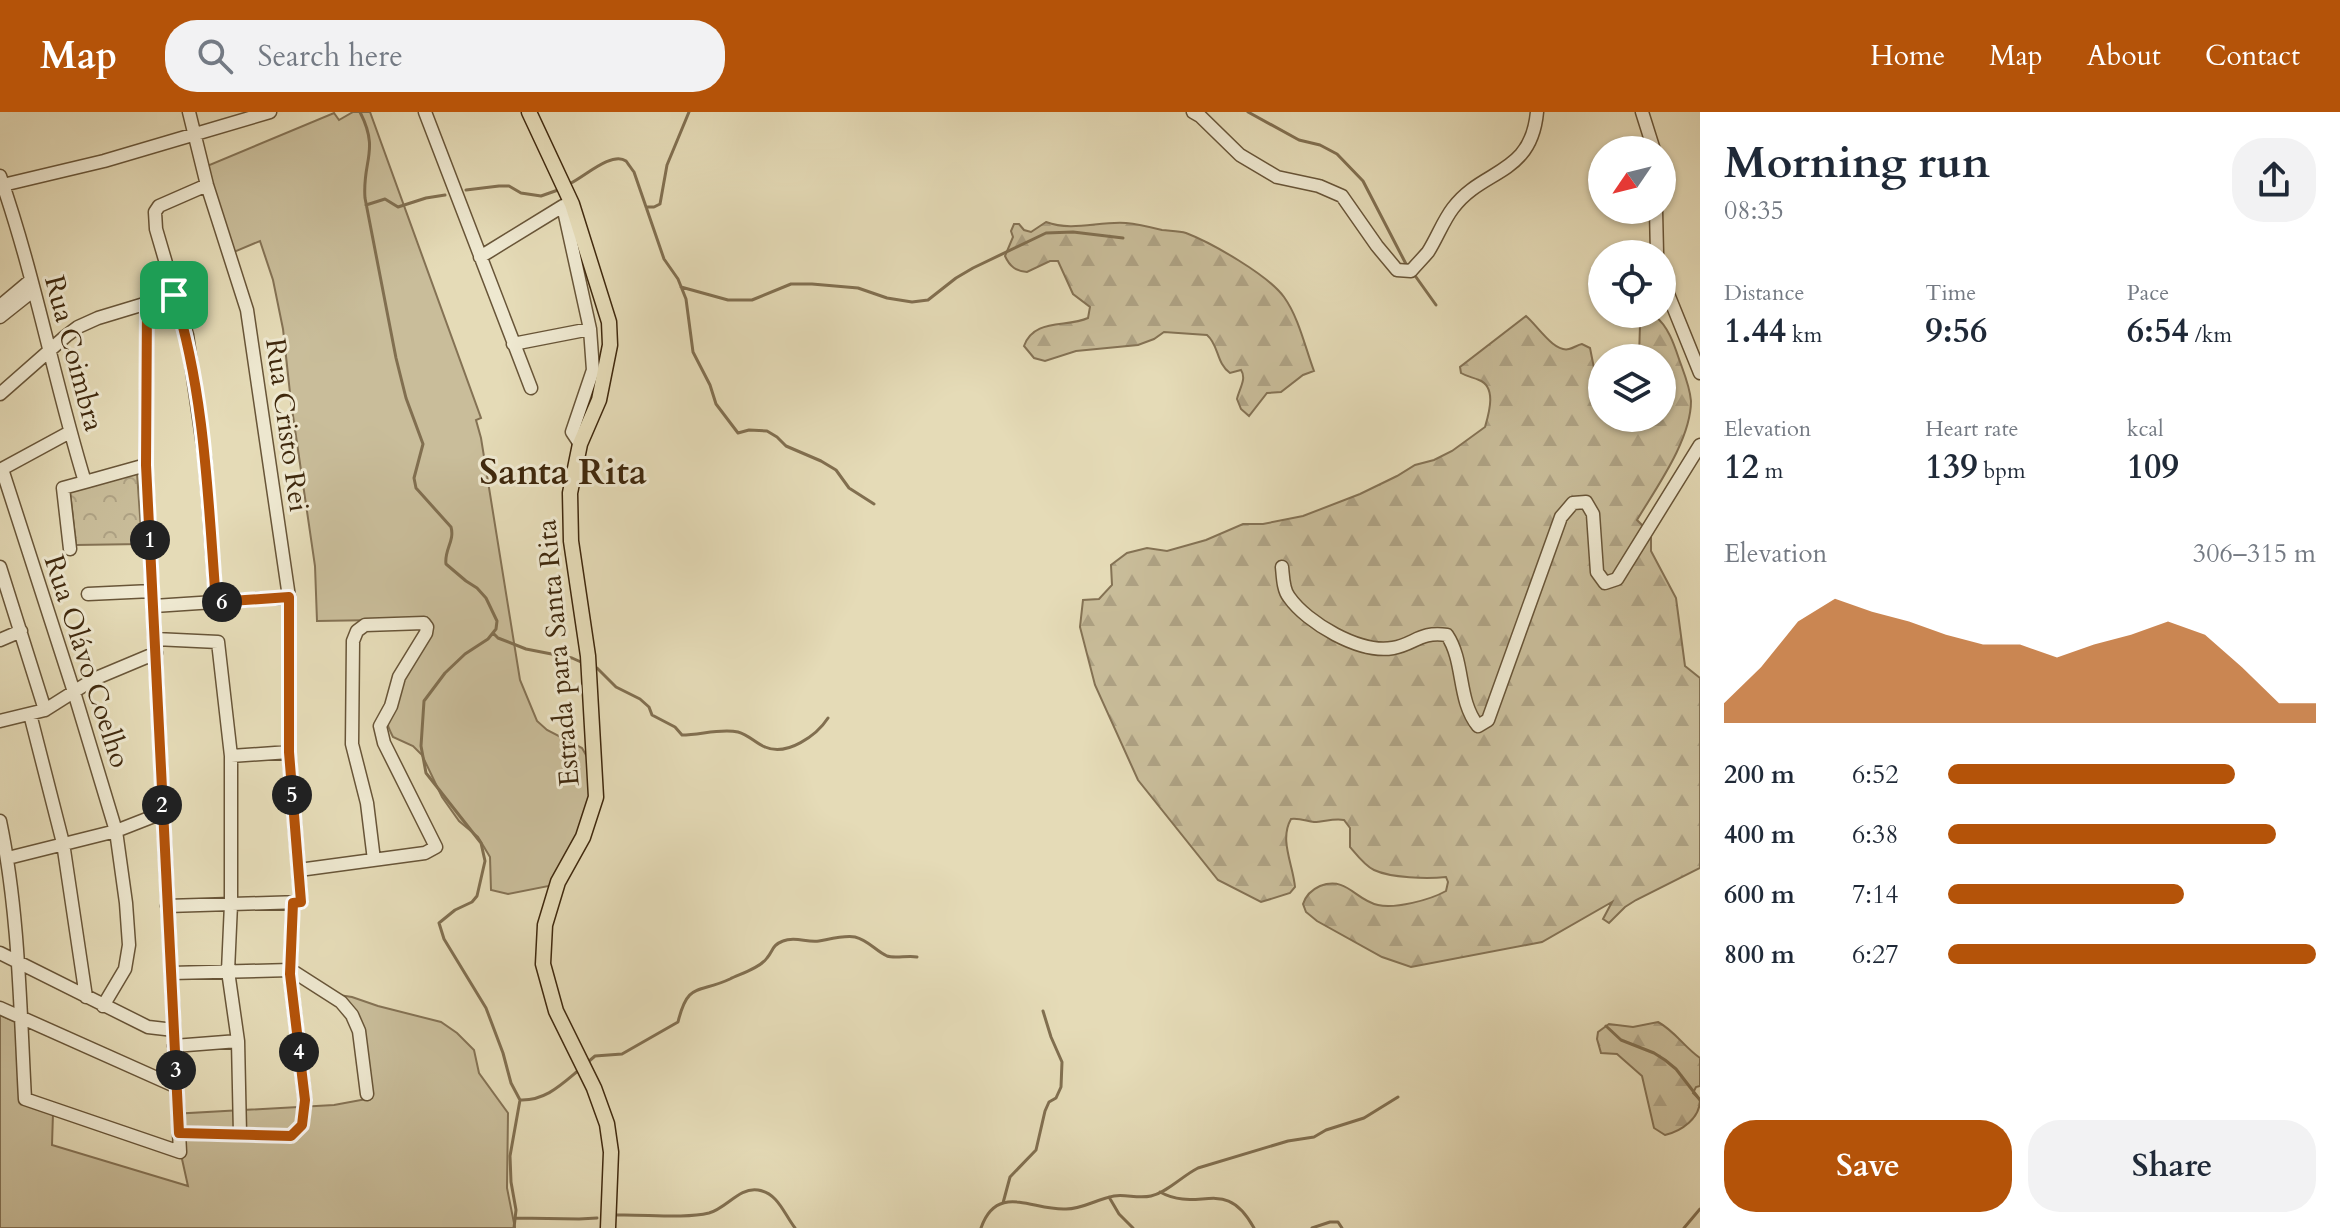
<!DOCTYPE html>
<meta charset="utf-8">
<style>
body{margin:0;font-family:Cardo,serif;background:#f2f2f3;color:#1f2937;height:100vh;display:flex;flex-direction:column;font-size:30px;white-space:nowrap}
*{box-sizing:border-box;margin:0}
p{font-size:26px;color:#747a83}
.icon{flex:none;width:44px;height:44px;fill:none;stroke:currentColor;stroke-width:2;stroke-linecap:round;stroke-linejoin:round}
.map{position:relative;flex:1;overflow:hidden}
.drawer{display:flex;flex-direction:column;background:#fff;width:640px}
.drawer>*{flex:none}
.needle{width:52px;rotate:235deg}
.fabs{position:absolute;left:1588px;top:24px;display:grid;gap:16px}
.fabs a{display:grid;place-items:center;width:88px;height:88px;border-radius:50%;background:#fff;box-shadow:0 2px 6px #0004;font-size:40px}
.pin{position:absolute;display:grid;place-items:center;width:68px;height:68px;color:#fff;margin:-34px;border-radius:16px;box-shadow:0 4px 12px #0006}
.km{position:absolute;width:40px;height:40px;margin:-20px;border-radius:50%;background:#222;color:#fff;font-size:22px;line-height:40px;text-align:center}
.round{display:grid;place-items:center;flex:none;width:84px;height:84px;border-radius:32px;background:#f2f2f3}
.summary{display:flex;align-items:center;justify-content:space-between;height:136px;padding:0 24px}
h1{font-size:44px;font-weight:600;line-height:60px}
.figures{display:grid;grid-template-columns:repeat(3,1fr);gap:12px;height:136px;padding:8px 24px}
.figures div{display:grid;align-content:center}
.figures b{font-size:34px;font-weight:600}
.figures small{font-size:22px;font-weight:400}
.figures p{font-size:22px}
.chart{height:224px;padding:16px 24px}
.chart p{display:flex;justify-content:space-between}
.chart svg{width:100%;height:144px;margin-top:8px;fill:#b45309;opacity:.7}
.button{display:flex;gap:16px;margin-top:auto;padding:16px 24px}
.button a{flex:1;height:92px;border-radius:32px;background:#b45309;color:#fff;font-size:32px;font-weight:600;line-height:92px;text-align:center}
.button a+a{background:#f2f2f3;color:#1f2937}
ul{padding:0 24px;list-style:none;font-size:26px}
li{display:grid;grid-template-columns:128px 96px 1fr;align-items:center;height:60px}
li i{height:20px;border-radius:10px;background:#b45309}
header{display:flex;align-items:center;gap:48px;box-sizing:border-box;height:112px;padding:0 40px;background:#b45309;color:#fff}
header strong{font-size:38px}
nav{display:flex;gap:44px;margin-inline-start:auto;font-size:28px}
.search{width:560px;height:72px;background:#f2f2f3;display:flex;align-items:center;gap:20px;box-sizing:border-box;padding:0 28px;border-radius:32px;color:#747a83;font-size:30px}
main{display:flex;flex:1;min-height:0}
.map>svg:first-child{display:block}
</style>
<header>
<strong>Map</strong>
<div class="search"><svg class="icon" aria-label="search" viewBox="0 0 24 24"><circle cx="10" cy="10" r="6"/><path d="M15 15l6 6"/></svg>Search here</div>
<nav><a>Home</a><a>Map</a><a>About</a><a>Contact</a></nav>
</header>
<main>
<div class="map">
<svg width="1700" height="1116" viewBox="0 0 1700 1116">
<defs>
<pattern id="forest-firs" width="22" height="20" patternUnits="userSpaceOnUse" patternTransform="scale(2)"><rect width="22" height="20" fill="#c9bd9a"/><path d="M5 1l3.5 6h-7zM16 11l3.5 6h-7z" fill="#aea284"/></pattern>
<pattern id="park-crowns" width="20" height="18" patternUnits="userSpaceOnUse" patternTransform="scale(2)"><rect width="20" height="18" fill="#c9bd9a"/><path d="M2 6a3 3 0 1 1 6 0M12 15a3 3 0 1 1 6 0" fill="none" stroke="#aea284"/></pattern>
</defs>
<rect width="100%" height="100%" fill="#e5dbb7"/>
<filter id="stains"><feTurbulence type="fractalNoise" baseFrequency=".0025" numOctaves="4"/><feColorMatrix values="0 0 0 0 .2 0 0 0 0 .09 0 0 0 0 .02 0 0 0 .5 -.17"/></filter>
<radialGradient id="worn" r=".72"><stop offset=".6" stop-color="#630" stop-opacity="0"/><stop offset="1" stop-color="#630" stop-opacity=".3"/></radialGradient>
<path fill="#c9bd9a" stroke="#847254" stroke-width="2" d="M353,0H370L481,306L476,308L481,326L520,568L537,609L547,618L582,636L590,650L592,684L559,772L508,782L491,778L490,745L478,725L459,709L442,685L422,643L413,634L393,625C392,623 388,614 388,613C384,587 417,538 430,516L378,508L317,509L315,454L291,290L283,217L273,168L260,129L234,140L207,54L334,1L339,8Z
M332,882L352,885L378,894L441,910L457,921L474,938L479,961L508,1001L507,1076L515,1116H0V903L16,910L22,985L53,1001L52,1033L188,1074L172,1002L334,993L372,986L351,910L330,885Z"/>
<path fill="url(#forest-firs)" stroke="#847254" stroke-width="2" d="M1046,110C1073,120 1098,109 1126,111C1138,112 1150,115 1162,118C1170,119 1179,119 1186,121C1212,131 1268,163 1284,185C1299,206 1305,235 1314,259L1303,263L1281,280L1267,281L1249,304L1241,297L1237,287C1239,277 1247,267 1241,258L1230,261C1216,251 1219,233 1207,223L1164,220L1154,227L1138,233L1076,239L1045,249L1034,246L1024,234C1034,206 1066,216 1088,206L1090,195L1073,182L1058,149H1050L1027,160C1016,159 1010,155 1005,144L1013,125L1011,119L1014,112H1019L1024,118L1031,120Z
M1526,204C1537,213 1554,241 1569,237C1574,236 1577,233 1582,232L1590,236L1595,261L1602,268V306H1662V246H1639L1640,212L1647,205L1655,204C1668,214 1674,232 1679,247C1684,261 1690,275 1691,289C1691,328 1656,376 1637,408L1651,422V439L1676,486L1685,554L1700,566V756L1636,788L1625,795L1609,811L1603,807L1612,790L1542,830L1411,855L1382,845L1317,809L1306,800L1303,792C1306,783 1311,778 1320,774C1347,764 1355,788 1378,793C1395,797 1430,788 1446,779L1448,770L1446,765C1427,767 1391,766 1374,758C1365,754 1356,742 1350,735V716L1344,708C1333,706 1324,710 1314,710C1306,709 1300,706 1291,707C1279,728 1293,752 1295,775L1290,781L1261,790L1218,768L1138,668L1095,573L1080,515L1083,488L1099,487L1112,473L1111,453L1127,441L1147,436L1167,439L1206,428L1243,412H1263L1303,404L1360,382L1397,364L1415,353L1434,348L1452,339L1485,315C1489,301 1497,275 1479,268C1472,265 1468,265 1461,261L1460,255Z
M1658,910C1675,919 1684,935 1700,946V974L1696,975L1693,981L1700,988C1700,1006 1682,1019 1665,1023L1654,1016L1642,964L1617,942L1601,941L1597,927L1598,920L1609,912L1633,915Z"/>
<path fill="url(#park-crowns)" stroke="#847254" stroke-width="2" d="M137,361L142,432L76,433L70,379Z"/>
<g fill="none" stroke-linecap="round" stroke-linejoin="round">
<path stroke="#816f50" stroke-width="3" d="M360,0C380,39 362,49 365,86L396,246L406,286L423,332L414,366L416,376L451,415C455,429 444,438 446,452L466,469L477,476L486,486L497,509L496,517L488,527L465,542L445,561L424,589L421,634L426,661L481,731L485,749L477,784L472,790L455,798L439,811L444,827L486,896L503,941L511,971L520,988L510,1044L511,1070L516,1098L514,1116
M1248,0L1299,28L1320,33L1337,42L1363,69L1406,152
M571,71C584,65 612,39 626,49C627,50 633,59 634,60L664,147L678,167L686,187L693,240L710,273L716,292L738,321L749,318L767,319L777,325L786,334L821,349L836,358L849,376L874,392
M466,78L499,74H509L521,81L541,84L558,78
M366,93L385,87L398,95L426,86L445,83
M646,95H654L660,92L667,53L689,0
M1416,165L1436,193
M681,175L728,188H752L791,172H812L858,176L887,186L912,190L928,188L956,166L973,156L1046,121L1073,120L1123,126
M493,521L498,526L526,537L572,546L581,550
M597,556L616,575L640,587L649,595L652,603L675,615L682,623C700,623 721,616 738,620C749,623 755,631 765,635C787,645 817,623 828,606
M1606,914L1621,928L1654,941L1665,948L1676,957L1700,988
M588,950L595,944L622,942L678,910C688,869 698,882 730,867C740,862 760,856 767,846C773,839 772,833 783,829C795,824 807,831 819,829C830,827 845,823 855,825C868,828 876,839 887,844C895,847 908,843 917,845
M520,988C545,989 561,973 579,958
M1160,1080C1200,1102 1225,1063 1254,1116
M1109,1085L1119,1102L1133,1116
M1003,1091L1010,1065L1036,1038L1045,999L1049,990L1056,986L1061,975L1062,950L1051,925L1043,899
M617,1103C644,1102 684,1107 709,1101C727,1096 739,1075 758,1078C778,1081 784,1102 795,1116
M516,1106L579,1107L597,1106
M981,1116C997,1070 1033,1099 1066,1097C1083,1097 1097,1087 1114,1084C1126,1082 1138,1087 1151,1084C1168,1080 1182,1064 1198,1056L1288,1029L1314,1025L1326,1018L1364,1006L1398,985
M1312,1116L1330,1110H1338L1342,1116
M1684,1116L1700,1097"/>
<g stroke="#685538" stroke-width="15">
<path id="minor" d="M425,0L531,276
M1193,0L1200,4L1240,43L1277,65L1319,74L1342,84L1377,134L1397,158L1411,159C1416,153 1423,146 1428,140C1437,126 1443,109 1453,96C1483,56 1531,64 1537,0
M1642,0L1654,38
M0,64C35,164 54,269 85,370L146,353
M3,73L104,49L270,0
M207,73L159,94L155,100L156,117L187,223L205,347L216,490
M572,92L563,94L590,217L593,258L572,320L580,332
M1656,98L1657,142
M480,145L563,94
M1662,160L1668,182L1700,261
M0,194L31,168
M0,205L34,178
M513,232L590,217
M0,282L66,224L78,215L98,206L174,183
M2,357L74,580L116,719L126,791L129,833L125,857L103,894
M0,358L70,320
M70,437L63,376L85,370
M0,455L45,598
M1282,455C1283,464 1283,478 1289,485C1307,511 1360,542 1393,536C1415,532 1420,519 1447,523C1465,550 1457,588 1478,614L1488,608L1561,405L1573,391L1586,390L1593,402L1597,460L1605,471L1617,467L1700,333
M88,482L152,479
M154,494L289,485
M155,527L218,530L231,644V792L228,859L238,929L240,1022
M0,528L21,519
M30,602L63,731L86,885
M0,609L45,598L94,567L156,541
M231,644L289,640
M0,709C19,800 20,895 25,987L180,1040L146,353L147,191
M8,746L116,719L162,701
M299,758L425,741L436,735L384,631L380,614L391,594L399,565L426,521L427,515L424,511L365,513L357,519L353,529L352,632L367,691L374,748
M167,794L301,790L289,640V485L247,198L207,73L189,0
M0,841L148,915L174,918
M171,861L291,858L341,890L352,903L359,919L367,982
M0,896L177,975
M174,934L238,929
M179,1021L291,1024L302,1013L305,988L290,862L293,791"/>
</g>
<g stroke="#3f280d" stroke-width="17">
<path id="major" d="M529,0L572,92L609,210L610,233L599,288L580,332L570,381L571,429L588,544L596,685L583,725L558,770L545,813L543,852L556,899L594,976L607,1012L611,1040L608,1116"/>
</g>
<use href="#minor" stroke="#eee8d0" stroke-width="12"/>
<use href="#major" stroke="#e5dbb7" stroke-width="14"/>
</g>
<g fill="none" stroke-linecap="round" stroke-linejoin="round">
<g stroke="#fff" stroke-width="16">
<path id="route" d="M174,183C205,281 208,388 216,490L289,485V640L301,790L293,791L290,862L305,988L302,1013L291,1024L179,1021L146,353L147,191Z"/>
</g>
<use href="#route" stroke="#b45309" stroke-width="10"/>
</g>
<g text-anchor="middle" stroke-width="6" stroke-linejoin="round" paint-order="stroke">
<g font-size="28" fill="#3f280d" stroke="#eee8d0">
<text transform="translate(75 241) rotate(75)" y="10">Rua Coimbra</text>
<text transform="translate(288 313) rotate(82)" y="10">Rua Cristo Rei</text>
<text transform="translate(557 541) rotate(-95)" y="10">Estrada para Santa Rita</text>
<text transform="translate(88 549) rotate(72)" y="10">Rua Olávo Coelho</text>
</g>
<g font-size="36" font-weight="bold" fill="#3f280d" stroke="#eee8d0">
<text x="563" y="372">Santa Rita</text>
</g>
</g>
<rect width="100%" height="100%" filter="url(#stains)"/>
<rect width="100%" height="100%" fill="url(#worn)"/>
</svg>
<div class="fabs">
<a><svg class="needle" viewBox="-14 -14 28 28"><path d="M0-13l5 13h-10z" fill="#e53935"/><path d="M0 13l5-13h-10z" fill="#747a83"/></svg></a>
<a><svg class="icon" aria-label="locate" viewBox="0 0 24 24"><circle cx="12" cy="12" r="6"/><path d="M12 2v4M12 18v4M2 12h4M18 12h4"/></svg></a>
<a><svg class="icon" aria-label="layers" viewBox="0 0 24 24"><path d="M12 4l9 5-9 5-9-5zM3 14l9 5 9-5"/></svg></a>
</div>
<div class="pin" style="left:174px;top:183px;background:#1e9e55"><svg class="icon" aria-label="arrive" viewBox="0 0 24 24"><path d="M6 21V4h12l-3 4 3 4H6"/></svg></div>
<b class="km" style="left:150px;top:428px">1</b>
<b class="km" style="left:162px;top:693px">2</b>
<b class="km" style="left:176px;top:958px">3</b>
<b class="km" style="left:299px;top:940px">4</b>
<b class="km" style="left:292px;top:683px">5</b>
<b class="km" style="left:222px;top:490px">6</b>
</div>
<section class="drawer">
<div class="summary"><div><h1>Morning run</h1><p>08:35</p></div><a class="round"><svg class="icon" aria-label="share" viewBox="0 0 24 24"><path d="M12 15V3M7 8l5-5 5 5M5 13v7h14v-7"/></svg></a></div>
<div class="figures">
<div><p>Distance</p><b>1.44<small> km</small></b></div>
<div><p>Time</p><b>9:56</b></div>
<div><p>Pace</p><b>6:54<small> /km</small></b></div>
</div>
<div class="figures">
<div><p>Elevation</p><b>12<small> m</small></b></div>
<div><p>Heart rate</p><b>139<small> bpm</small></b></div>
<div><p>kcal</p><b>109</b></div>
</div>
<div class="chart"><p><span>Elevation</span>306–315 m</p>
<svg viewBox="0 0 160 44" preserveAspectRatio="none"><path d="M0 44V38L10 27L20 13L30 6L40 10L50 13L60 17L70 20L80 20L90 24L100 20L110 17L120 13L130 17L140 27L150 38L160 38V44z"/></svg>
</div>
<ul>
<li><b>200 m</b>6:52<i style="width:78%"></i></li>
<li><b>400 m</b>6:38<i style="width:89%"></i></li>
<li><b>600 m</b>7:14<i style="width:64%"></i></li>
<li><b>800 m</b>6:27<i style="width:100%"></i></li>
</ul>
<div class="button"><a>Save</a><a>Share</a></div>
</section>
</main>
